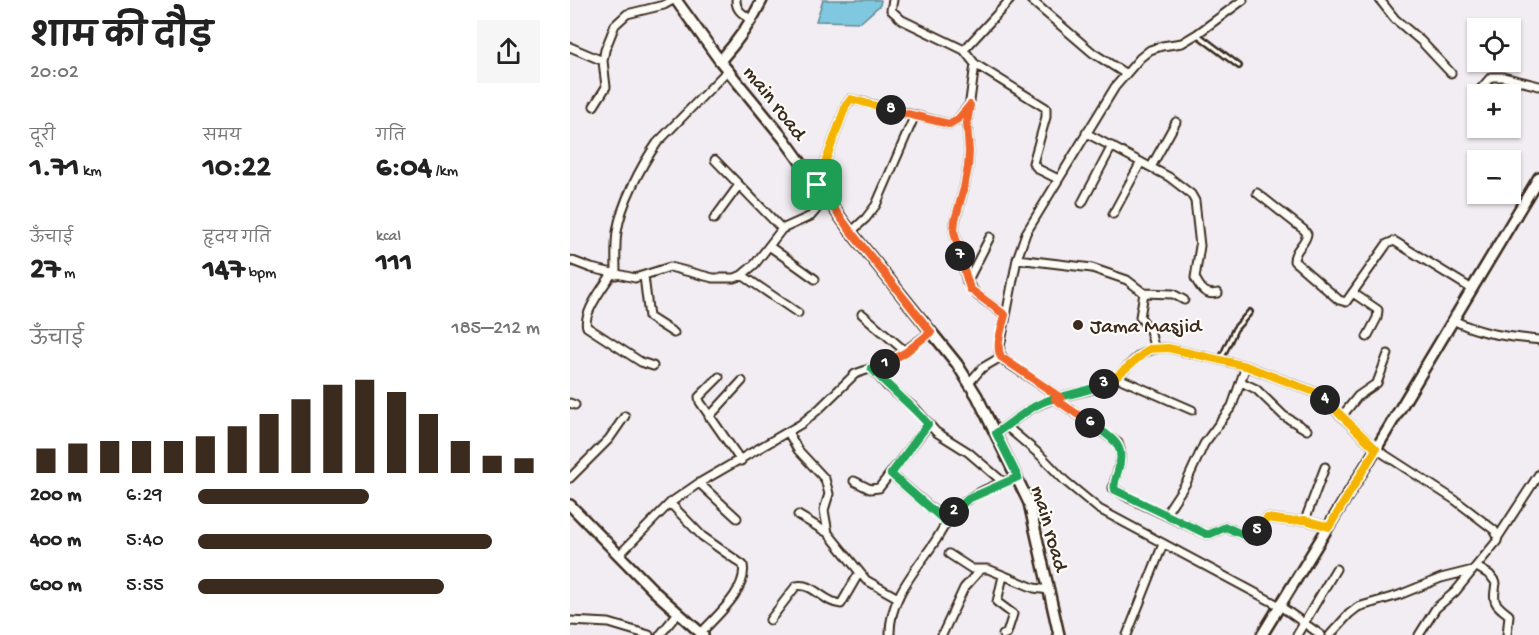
<!DOCTYPE html>
<html lang="hi">
<meta charset="utf-8">
<style>
body{margin:0;font-family:"Gochi Hand","Playpen Sans Deva",sans-serif;background:#f6f6f6;color:#222;height:100vh;display:flex;flex-direction:column;font-size:22px;white-space:nowrap}
*{box-sizing:border-box;margin:0}
p{font-size:20px;color:#767676}
.icon{flex:none;width:33px;height:33px;fill:none;stroke:currentColor;stroke-width:2;stroke-linecap:round;stroke-linejoin:round}
.map{position:relative;flex:1;overflow:hidden}
.panel{display:flex;flex-direction:column;background:#fff;width:570px}
.panel>*{flex:none}
.controls{position:absolute;left:897px;top:18px;display:grid;gap:12px}
.controls a{display:grid;place-items:center;width:54px;height:54px;border-radius:0px;background:#fff;box-shadow:0 2px 4px #0004;font-size:30px}
.pin{position:absolute;display:grid;place-items:center;width:51px;height:51px;color:#fff;margin:-26px;border-radius:12px;box-shadow:0 3px 9px #0006}
.km{position:absolute;width:30px;height:30px;margin:-15px;border-radius:50%;background:#222;color:#fff;font-size:16px;line-height:30px;text-align:center}
.round{display:grid;place-items:center;flex:none;width:63px;height:63px;border-radius:0px;background:#f6f6f6}
.overview{display:flex;align-items:center;justify-content:space-between;height:102px;padding:0 30px}
h1{font-size:33px;font-weight:700;line-height:45px}
.figures{display:grid;grid-template-columns:repeat(3,1fr);gap:9px;height:102px;padding:6px 30px}
.figures div{display:grid;align-content:center}
.figures b{font-size:30px;font-weight:700}
.figures small{font-size:16px;font-weight:400}
.figures p{font-size:16px}
.chart{height:168px;padding:12px 30px}
.chart p{display:flex;justify-content:space-between}
.chart svg{width:100%;height:108px;margin-top:6px;stroke:#3b2a1e;stroke-width:6}
ul{padding:0 30px;list-style:none;font-size:20px}
li{display:grid;grid-template-columns:96px 72px 1fr;align-items:center;height:45px}
li i{height:15px;border-radius:8px;background:#3b2a1e}
main{display:flex;flex:1;min-height:0}
.map>svg:first-child{display:block}
</style>
<main>
<section class="panel">
<div class="overview"><div><h1>शाम की दौड़</h1><p>20:02</p></div><a class="round"><svg class="icon" aria-label="share" viewBox="0 0 24 24"><path d="M12 15V3M7 8l5-5 5 5M5 13v7h14v-7"/></svg></a></div>
<div class="figures">
<div><p>दूरी</p><b>1.71<small> km</small></b></div>
<div><p>समय</p><b>10:22</b></div>
<div><p>गति</p><b>6:04<small> /km</small></b></div>
</div>
<div class="figures">
<div><p>ऊँचाई</p><b>27<small> m</small></b></div>
<div><p>हृदय गति</p><b>147<small> bpm</small></b></div>
<div><p>kcal</p><b>111</b></div>
</div>
<div class="chart"><p><span>ऊँचाई</span>185–212 m</p>
<svg viewBox="0 0 160 44" preserveAspectRatio="none"><path d="M5 44V34M15 44V32M25 44V31M35 44V31M45 44V31M55 44V29M65 44V25M75 44V20M85 44V14M95 44V8M105 44V6M115 44V11M125 44V20M135 44V31M145 44V37M155 44V38"/></svg>
</div>
<ul>
<li><b>200 m</b>6:29<i style="width:50%"></i></li>
<li><b>400 m</b>5:40<i style="width:86%"></i></li>
<li><b>600 m</b>5:55<i style="width:72%"></i></li>
</ul>
</section>
<div class="map">
<svg width="969" height="635" viewBox="0 0 969 635">
<rect width="100%" height="100%" fill="#f1edf2"/>
<filter id="ink" filterUnits="userSpaceOnUse"><feTurbulence type="fractalNoise" baseFrequency=".0167" numOctaves="2"/><feDisplacementMap in="SourceGraphic" scale="12" xChannelSelector="R" yChannelSelector="G"/><feConvolveMatrix kernelMatrix="1 2 1 2 8 2 1 2 1" color-interpolation-filters="sRGB"/></filter>
<g filter="url(#ink)">
<path fill="#7fc8df" stroke="#648992" stroke-width="1.5" d="M253,0H311L310,5L291,22L246,21Z"/>
<g fill="none" stroke-linecap="round" stroke-linejoin="round">
<g stroke="#3b2a1e" stroke-width="8">
<path id="lane" d="M628,35L669,66
M651,359L665,329L680,312"/>
</g>
<g stroke="#3b2a1e" stroke-width="11">
<path id="street" d="M166,0C166,11 173,14 182,20
M323,0L321,10L332,20L394,50L405,64L476,108V117L463,163L468,169L488,179
M461,0L523,53L556,74
M810,0L825,19L851,41L881,73
M0,47L33,61
M394,50L440,0
M405,64L397,123L399,152L398,167L394,188L385,221L384,231L397,282L407,295L435,315
M907,93L921,77H933L969,86
M24,106L36,87L33,61L35,50L45,25L57,14L94,5L103,0
M516,133L599,177L621,194L625,201L630,246L625,278C631,289 635,296 648,293
M145,160L212,229
M581,167L606,122
M247,185L276,105L281,99L379,124L388,119L399,105
M687,193L734,230L737,234C735,245 724,249 724,261L769,300L776,302L817,244L824,241L902,289
M512,203L542,146
M543,214L571,162
M144,219L169,185
M281,232L296,218L306,205L345,115
M199,246L245,279
M447,259L522,268L557,280L574,293L570,317L580,330L584,347
M0,260L21,268L65,278L100,267L143,278H165L172,275L185,264L212,229L241,216L256,198
M42,274C34,285 12,315 17,327L71,362L83,366
M46,275C46,261 45,246 47,232C51,204 71,166 87,143L158,70
M172,275L228,313
M74,276L79,317L104,333
M397,282L420,237
M574,293L603,294L614,300
M783,293L808,310L807,318L797,337
M292,314L336,352
M883,320C913,335 936,336 969,340
M301,368L318,387L346,409L366,432L398,452L433,482
M149,377L129,397L130,402L171,461
M546,377L622,410
M671,382L686,389L714,416L737,430
M399,383L412,368L431,357
M491,398L436,362L429,352L447,259L456,233L545,87L570,58L580,50L592,46L612,43L627,34L673,0
M485,399L548,443C555,459 546,472 543,488L559,498L636,534H640L656,527L680,538L684,535L697,518L719,521L735,520L759,527
M0,403L5,405
M772,416L788,396L807,383L818,354
M139,417L172,381
M436,426L470,455L495,481L529,509L710,606L751,635
M218,432L228,450L255,479L259,494L254,510L258,533
M426,433C443,422 459,407 478,401C499,392 524,393 544,379C565,363 568,347 598,348L676,366L747,393L806,449L885,500L924,530L928,537L927,541L903,570L871,578L829,595L788,607L779,614L760,635
M321,474L376,521
M0,478L39,439L55,416
M284,481L300,489L309,488L359,424
M129,483L167,518
M100,503L132,536L173,565C178,590 146,616 131,633
M228,515L258,533L296,580L328,598
M595,515L616,483L634,444L662,406L676,366
M735,520L755,467
M928,537L969,474
M379,554L402,569H418L464,588L479,590
M49,555L100,503L129,483L231,424L249,409L285,374L319,362L361,332
M907,567L920,575L926,583C923,602 923,603 939,615L937,635
M433,576L427,602L443,614L437,633L433,635
M200,620L226,586C243,582 254,603 271,604L289,573
M0,621L39,623L79,635
M90,635L108,613
M320,635C319,597 347,569 366,540C375,525 382,511 397,500C411,490 431,483 448,477
M372,635L394,588L410,570
M557,635L593,544
M727,635L766,569
M849,635L866,608L885,592L903,570"/>
</g>
<g stroke="#3b2a1e" stroke-width="14">
<path id="secondary" d="M106,0L150,61L214,139L281,232L387,364L407,396L459,503L489,635
M150,61C167,42 181,23 192,0
M0,505L85,592L133,635
M692,635L806,449L969,177"/>
</g>
<use href="#lane" stroke="#fdfcf7" stroke-width="3"/>
<use href="#street" stroke="#fdfcf7" stroke-width="7"/>
<use href="#secondary" stroke="#fdfcf7" stroke-width="9"/>
</g>
</g>
<g fill="none" stroke-linecap="round" stroke-linejoin="round" filter="url(#ink)">
<g stroke="#fff" stroke-width="12">
<path id="split-1" d="M247,185L281,232L361,332L336,352L315,364"/>
</g>
<g stroke="#fff" stroke-width="12">
<path id="split-2" d="M315,364L301,368C319,388 341,404 358,424L321,474L376,522L384,512"/>
</g>
<g stroke="#fff" stroke-width="12">
<path id="split-3" d="M384,512L398,499L448,477L426,433C443,422 460,406 479,400C498,394 516,392 534,384"/>
</g>
<g stroke="#fff" stroke-width="12">
<path id="split-4" d="M534,384L542,380L579,349L598,348L676,366L747,393L755,400"/>
</g>
<g stroke="#fff" stroke-width="12">
<path id="split-5" d="M687,531L697,518L719,521L735,520L759,527L806,449L755,400"/>
</g>
<g stroke="#fff" stroke-width="12">
<path id="split-6" d="M520,423C541,438 557,443 548,471C546,478 543,484 545,490L636,534H640L656,527L680,538L687,531"/>
</g>
<g stroke="#fff" stroke-width="12">
<path id="split-7" d="M390,256L400,289L435,315C432,328 425,346 431,357L491,398L485,399L520,423"/>
</g>
<g stroke="#fff" stroke-width="12">
<path id="split-8" d="M321,110L379,124L388,119L400,105L397,123L399,152L398,167L394,188L385,220L384,231L390,256"/>
</g>
<g stroke="#fff" stroke-width="12">
<path id="split-9" d="M247,185L276,105L281,99L321,110"/>
</g>
<use href="#split-1" stroke="#f0652b" stroke-width="8"/>
<use href="#split-2" stroke="#22a559" stroke-width="8"/>
<use href="#split-3" stroke="#22a559" stroke-width="8"/>
<use href="#split-4" stroke="#f5b400" stroke-width="8"/>
<use href="#split-5" stroke="#f5b400" stroke-width="8"/>
<use href="#split-6" stroke="#22a559" stroke-width="8"/>
<use href="#split-7" stroke="#f0652b" stroke-width="8"/>
<use href="#split-8" stroke="#f0652b" stroke-width="8"/>
<use href="#split-9" stroke="#f5b400" stroke-width="8"/>
</g>
<circle fill="#3b2a1e" stroke="#fdfcf7" stroke-width="2" cx="508" cy="325" r="6"/>
<g text-anchor="middle" stroke-width="4.5" stroke-linejoin="round" paint-order="stroke">
<g font-size="21" fill="#3b2a1e" stroke="#fdfcf7">
<text transform="translate(206 102) rotate(52)" y="7">main road</text>
<text transform="translate(481 528) rotate(74)" y="7">main road</text>
</g>
<g font-size="21" fill="#3b2a1e" stroke="#fdfcf7" text-anchor="start">
<text x="520" y="332">Jama Masjid</text>
</g>
</g>
</svg>
<div class="controls">
<a><svg class="icon" aria-label="locate" viewBox="0 0 24 24"><circle cx="12" cy="12" r="6"/><path d="M12 2v4M12 18v4M2 12h4M18 12h4"/></svg></a>
<a>+</a>
<a>−</a>
</div>
<div class="pin" style="left:247px;top:185px;background:#1e9e55"><svg class="icon" aria-label="arrive" viewBox="0 0 24 24"><path d="M6 21V4h12l-3 4 3 4H6"/></svg></div>
<b class="km" style="left:315px;top:364px">1</b>
<b class="km" style="left:384px;top:512px">2</b>
<b class="km" style="left:534px;top:384px">3</b>
<b class="km" style="left:755px;top:400px">4</b>
<b class="km" style="left:687px;top:531px">5</b>
<b class="km" style="left:520px;top:423px">6</b>
<b class="km" style="left:390px;top:256px">7</b>
<b class="km" style="left:321px;top:110px">8</b>
</div>
</main>
